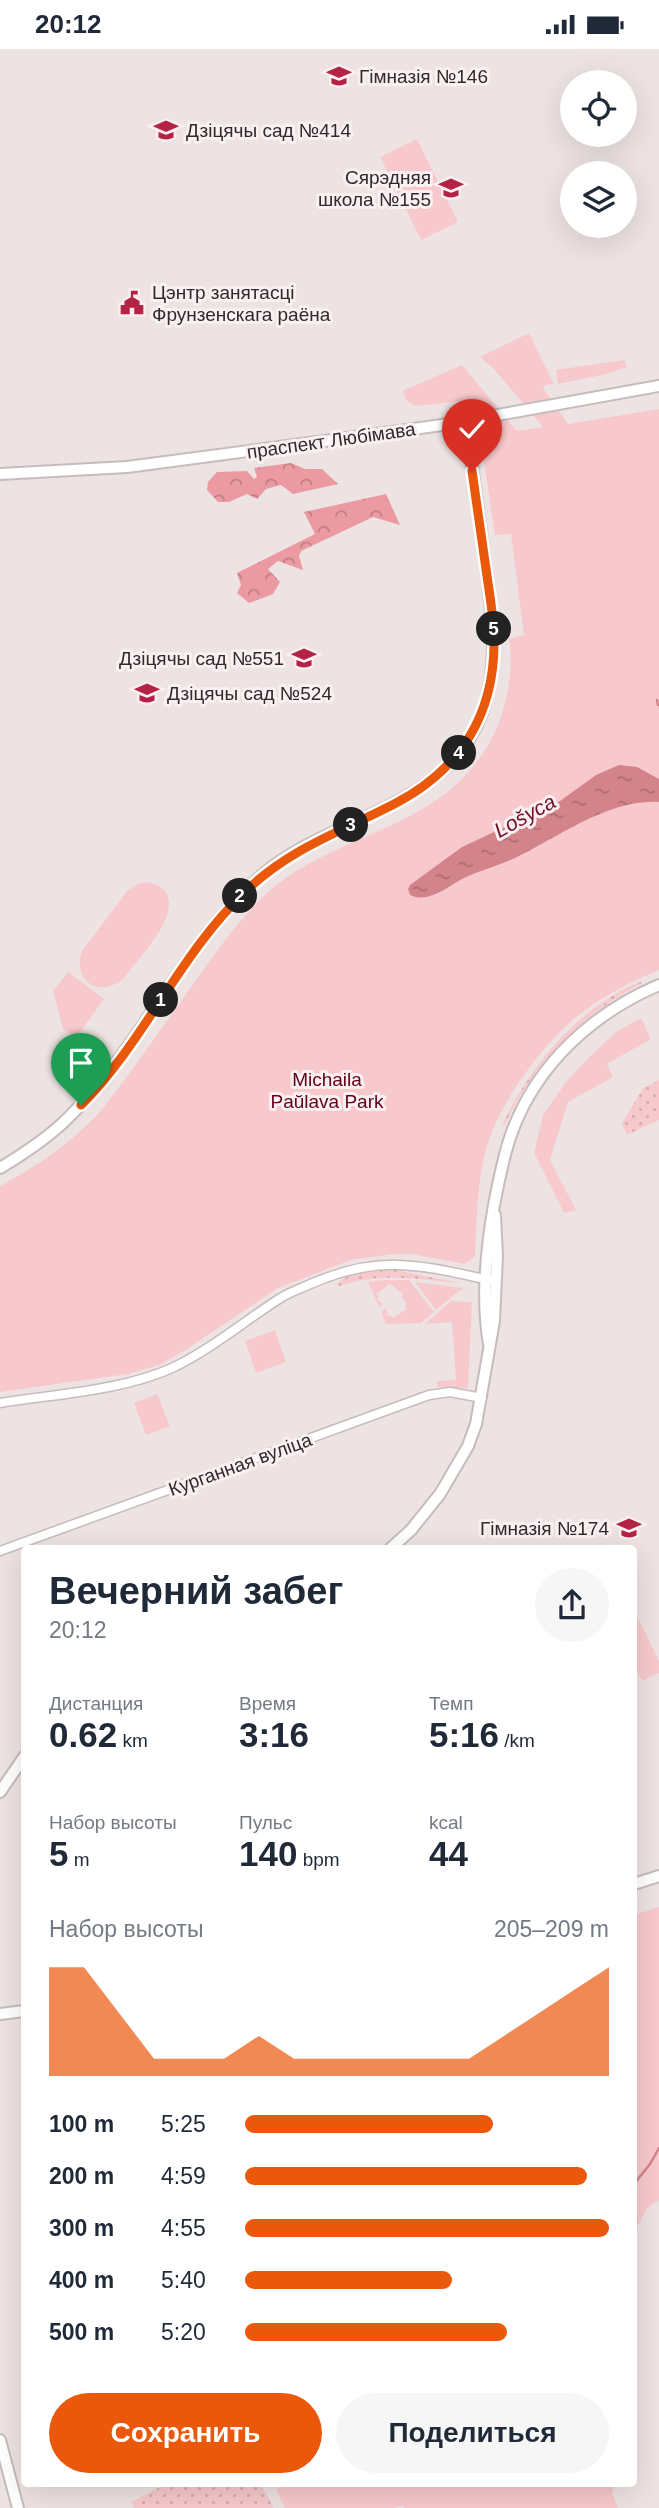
<!DOCTYPE html>
<html lang="ru">
<meta charset="utf-8">
<style>
body{margin:0;font-family:Arial,sans-serif;background:#f6f6f7;color:#1f2937;height:100vh;display:flex;flex-direction:column;font-size:26px;white-space:nowrap}
*{box-sizing:border-box;margin:0}
p{font-size:23px;color:#747a83}
.icon{flex:none;width:38px;height:38px;fill:none;stroke:currentColor;stroke-width:2;stroke-linecap:round;stroke-linejoin:round}
.map{position:relative;flex:1;overflow:hidden}
.drawer{position:absolute;left:21px;top:1496px;width:616px;height:942px;display:flex;flex-direction:column;background:#fff;border-radius:7px;box-shadow:0 7px 28px #0002}
.drawer>*{flex:none}
.tools{position:absolute;left:560px;top:21px;display:grid;gap:14px}
.tools a{display:grid;place-items:center;width:77px;height:77px;border-radius:50%;background:#fff;box-shadow:0 7px 28px #0002;font-size:35px}
.pin{position:absolute;display:grid;place-items:center;width:60px;height:60px;color:#fff;margin:-72px -30px;border-radius:50% 50% 50% 0;rotate:-45deg;box-shadow:0 0 7px #0007}
.pin .icon{rotate:45deg}
.km{position:absolute;width:35px;height:35px;margin:-18px;border-radius:50%;background:#222;color:#fff;font-size:19px;line-height:35px;text-align:center}
.round{display:grid;place-items:center;flex:none;width:74px;height:74px;border-radius:37px;background:#f6f6f7}
.head{display:flex;align-items:center;justify-content:space-between;height:119px;padding:0 28px}
h1{font-size:38px;font-weight:700;line-height:52px}
.metrics{display:grid;grid-template-columns:repeat(3,1fr);gap:10px;height:119px;padding:7px 28px}
.metrics div{display:grid;align-content:center}
.metrics b{font-size:35px;font-weight:700}
.metrics small{font-size:19px;font-weight:400}
.metrics p{font-size:19px}
.chart{height:196px;padding:14px 28px}
.chart p{display:flex;justify-content:space-between}
.chart svg{width:100%;height:126px;margin-top:7px;fill:#ea580c;opacity:.7}
.cta{display:flex;gap:14px;margin-top:auto;padding:14px 28px}
.cta a{flex:1;height:80px;border-radius:42px;background:#ea580c;color:#fff;font-size:28px;font-weight:700;line-height:80px;text-align:center}
.cta a+a{background:#f6f6f7;color:#1f2937}
ul{padding:0 28px;list-style:none;font-size:23px}
li{display:grid;grid-template-columns:112px 84px 1fr;align-items:center;height:52px}
li i{height:18px;border-radius:9px;background:#ea580c}
.status{display:flex;justify-content:space-between;align-items:center;height:49px;padding:0 35px;background:#fff;direction:ltr}
.status svg{height:19px;fill:currentColor}
.map>svg:first-child{display:block}
</style>
<div class="status"><b>20:12</b><svg viewBox="0 0 49 12"><path d="M0 12V9h3v3zM5 12V6h3v6zM10 12V3h3v9zM15 12V0h3v12zM26 1h20v11H26zM47 4h2v5h-2z"/></svg></div>
<div class="map">
<svg width="659" height="2459" viewBox="0 0 659 2459">
<defs>
<pattern id="grass-dots" width="8" height="8" patternUnits="userSpaceOnUse" patternTransform="scale(1.75)"><rect width="8" height="8" fill="#f8c9cc"/><path d="M2 2h.1M6 6h.1" fill="none" stroke="#d5adaf" stroke-width="1.8" stroke-linecap="round"/></pattern>
<pattern id="forest-crowns" width="20" height="18" patternUnits="userSpaceOnUse" patternTransform="scale(1.75)"><rect width="20" height="18" fill="#eb9aa1"/><path d="M2 6a3 3 0 1 1 6 0M12 15a3 3 0 1 1 6 0" fill="none" stroke="#bf7e83"/></pattern>
<pattern id="water-ripples" width="26" height="14" patternUnits="userSpaceOnUse" patternTransform="scale(1.75)"><rect width="26" height="14" fill="#d3848b"/><path d="M2 4q2-2 4 0t4 0M15 11q2-2 4 0t4 0" fill="none" stroke="#ac6c72"/></pattern>
</defs>
<rect width="100%" height="100%" fill="#eee3e3"/>
<path fill="url(#grass-dots)" d="M641,932L642,934C578,968 535,1012 504,1077L502,1076C531,1015 578,959 641,932Z
M659,1031V1071L627,1086L622,1074L643,1039Z
M395,1221L460,1234C418,1230 379,1223 339,1237L338,1235C347,1221 379,1222 395,1221Z
M168,2434H260L274,2459H134L131,2453Z"/>
<path fill="url(#forest-crowns)" d="M291,414L305,420H322L338,435L293,445L281,436L266,440L257,450L247,445L229,453H218L207,441L208,433L217,423L247,422L254,430L257,428L254,419Z
M386,445L400,476L373,468L301,502L299,507L303,521L278,512L268,520L280,533L273,545L249,554L237,544L241,536L237,524L315,485L304,463Z"/>
<path fill="#f8c9cc" d="M417,90L458,173L421,191L380,108Z
M529,284L554,335L546,336L543,339L568,375L659,360V921C631,933 604,946 580,965C546,991 506,1046 491,1085C477,1123 477,1167 475,1207L465,1215L412,1205H394L351,1211L278,1239L184,1302L159,1316L128,1325L0,1343V1137C41,1114 66,1098 99,1064C133,1021 164,976 196,931C217,902 236,874 262,849C335,777 455,785 499,673C509,647 513,617 509,590L524,586L511,485L495,486L481,393L486,387L496,385L499,378L478,350L416,357L407,352L402,342L462,316L517,382L543,378L493,319L480,308Z
M624,311L627,318L607,325L558,335L556,321Z
M149,833C200,847 141,906 124,929C100,950 72,933 82,902L128,841L139,834Z
M68,923L104,950L76,989L63,980L53,942Z
M641,969L651,990L607,1015L613,1028L568,1053L550,1111L576,1161L564,1164L534,1104L543,1066L566,1033L589,1008L616,983Z
M384,1231H409L434,1263L421,1274L386,1275L381,1263L386,1259L388,1267L390,1266L393,1269L407,1260L405,1257L407,1255L402,1249L403,1245L390,1235L376,1245L379,1248L377,1250L383,1255L379,1258L368,1233Z
M415,1233L463,1239L436,1261Z
M451,1252L472,1253L468,1339L437,1338V1332L456,1331L452,1273L425,1275Z
M275,1281L286,1313L256,1324L245,1292Z
M157,1345L170,1377L146,1386L134,1354Z
M634,1561L659,1612V1624L642,1632L634,1614Z
M659,1858V2151L647,2159L634,2184V1866Z
M296,2434H615L612,2445L618,2459H404L403,2457L394,2459H285L276,2440Z"/>
<path fill="url(#water-ripples)" d="M619,716L637,718L659,730V753C608,750 559,788 515,809C498,817 481,821 464,829C448,837 429,855 410,846L408,840L410,836L462,798L560,752L596,726Z"/>
<g fill="none" stroke-linecap="round" stroke-linejoin="round">
<path stroke="#d3848b" stroke-width="2.5" d="M657,651L658,656
M634,2135L650,2115L659,2099"/>
<g stroke="#c6bcbc" stroke-width="11">
<path id="street" d="M0,1354C55,1345 121,1342 172,1319C210,1301 243,1273 279,1250C289,1243 302,1239 313,1234C380,1205 421,1216 489,1231
M0,1502L429,1346L450,1343L482,1349"/>
</g>
<g stroke="#c6bcbc" stroke-width="14">
<path id="secondary" d="M0,425L127,418L362,387L442,376L659,337
M0,1119C25,1104 48,1089 68,1069C143,996 183,895 262,826C332,766 446,761 482,664C502,608 490,554 483,497C477,455 472,413 465,371
M489,1295C481,1249 486,1201 494,1156C499,1132 503,1107 512,1083C537,1015 593,964 659,936
M390,1500L411,1481L440,1445L468,1397L476,1375L494,1272L497,1207L495,1166
M0,1743L24,1708
M634,1835L659,1827
M0,1965L24,1962
M0,2391L18,2459"/>
</g>
<use href="#street" stroke="#fff" stroke-width="8"/>
<use href="#secondary" stroke="#fff" stroke-width="10"/>
</g>
<g fill="none" stroke-linecap="round" stroke-linejoin="round">
<g stroke="#fff" stroke-width="14">
<path id="route" d="M81,1056C145,992 180,904 246,842C290,799 343,782 396,754C461,720 495,664 494,591C494,570 490,548 487,527C482,492 477,457 472,422"/>
</g>
<use href="#route" stroke="#ea580c" stroke-width="9"/>
</g>
<defs>
<g id="school-bare" transform="scale(1.89)"><path d="M0-5L7-2L0 1L-7-2ZM-4 1L0 2.5L4 1V4Q0 6-4 4Z" fill="#b42346" stroke="#fbf0f1" stroke-width="2.5" paint-order="stroke"/></g>
<g id="civic-bare" transform="scale(1.89)"><path d="M-.6-6.5H3V-4.5H.6V-3L4-1V1h2V6H-6V1h2V-1L-.6-3ZM-1.2 2.5V6h2.4V2.5Z" fill="#b42346" stroke="#fbf0f1" stroke-width="2.5" paint-order="stroke"/></g>
</defs>
<g fill-rule="evenodd">
<use href="#school-bare" x="339" y="27"/>
<use href="#school-bare" x="166" y="81"/>
<use href="#school-bare" x="451" y="139"/>
<use href="#civic-bare" x="132" y="254"/>
<use href="#school-bare" x="304" y="609"/>
<use href="#school-bare" x="147" y="644"/>
<use href="#school-bare" x="629" y="1479"/>
</g>
<g text-anchor="middle" stroke-width="6" stroke-linejoin="round" paint-order="stroke">
<g font-size="19" fill="#2f2a2b" stroke="#fbf0f1" text-anchor="start">
<text x="359" y="34">Гімназія №146</text>
<text x="186" y="88">Дзіцячы сад №414</text>
<text x="431" y="135" text-anchor="end">Сярэдняя<tspan x="431" dy="22">школа №155</tspan></text>
<text x="152" y="250">Цэнтр занятасці<tspan x="152" dy="22">Фрунзенскага раёна</tspan></text>
<text x="284" y="616" text-anchor="end">Дзіцячы сад №551</text>
<text x="167" y="651">Дзіцячы сад №524</text>
<text x="609" y="1486" text-anchor="end">Гімназія №174</text>
</g>
<g font-size="19" fill="#2f2a2b" stroke="#fbf0f1">
<text transform="translate(331 391) rotate(-8)" y="7">праспект Любімава</text>
<text transform="translate(240 1415) rotate(-20)" y="7">Курганная вуліца</text>
</g>
<g font-size="19" fill="#61001c" stroke="#fbf0f1">
<text x="327" y="1037">Michaila<tspan x="327" dy="22">Paŭlava Park</tspan></text>
</g>
<g font-size="21" font-style="italic" fill="#6f1027" stroke="#fbf0f1">
<text transform="translate(525 767) rotate(-29)" y="7">Lošyca</text>
</g>
</g>
</svg>
<div class="tools">
<a><svg class="icon" aria-label="locate" viewBox="0 0 24 24"><circle cx="12" cy="12" r="6"/><path d="M12 2v4M12 18v4M2 12h4M18 12h4"/></svg></a>
<a><svg class="icon" aria-label="layers" viewBox="0 0 24 24"><path d="M12 4l9 5-9 5-9-5zM3 14l9 5 9-5"/></svg></a>
</div>
<div class="pin" style="left:81px;top:1056px;background:#1e9e55"><svg class="icon" aria-label="arrive" viewBox="0 0 24 24"><path d="M6 21V4h12l-3 4 3 4H6"/></svg></div>
<div class="pin" style="left:472px;top:422px;background:#d93025"><svg class="icon" aria-label="check" viewBox="0 0 24 24"><path d="M5 12l5 5 9-10"/></svg></div>
<b class="km" style="left:161px;top:951px">1</b>
<b class="km" style="left:240px;top:847px">2</b>
<b class="km" style="left:351px;top:776px">3</b>
<b class="km" style="left:459px;top:704px">4</b>
<b class="km" style="left:494px;top:580px">5</b>
<section class="drawer">
<div class="head"><div><h1>Вечерний забег</h1><p>20:12</p></div><a class="round"><svg class="icon" aria-label="share" viewBox="0 0 24 24"><path d="M12 15V3M7 8l5-5 5 5M5 13v7h14v-7"/></svg></a></div>
<div class="metrics">
<div><p>Дистанция</p><b>0.62<small> km</small></b></div>
<div><p>Время</p><b>3:16</b></div>
<div><p>Темп</p><b>5:16<small> /km</small></b></div>
</div>
<div class="metrics">
<div><p>Набор высоты</p><b>5<small> m</small></b></div>
<div><p>Пульс</p><b>140<small> bpm</small></b></div>
<div><p>kcal</p><b>44</b></div>
</div>
<div class="chart"><p><span>Набор высоты</span>205–209 m</p>
<svg viewBox="0 0 160 44" preserveAspectRatio="none"><path d="M0 44V6L10 6L20 22L30 38L40 38L50 38L60 30L70 38L80 38L90 38L100 38L110 38L120 38L130 30L140 22L150 14L160 6V44z"/></svg>
</div>
<ul>
<li><b>100 m</b>5:25<i style="width:68%"></i></li>
<li><b>200 m</b>4:59<i style="width:94%"></i></li>
<li><b>300 m</b>4:55<i style="width:100%"></i></li>
<li><b>400 m</b>5:40<i style="width:57%"></i></li>
<li><b>500 m</b>5:20<i style="width:72%"></i></li>
</ul>
<div class="cta"><a>Сохранить</a><a>Поделиться</a></div>
</section>
</div>
